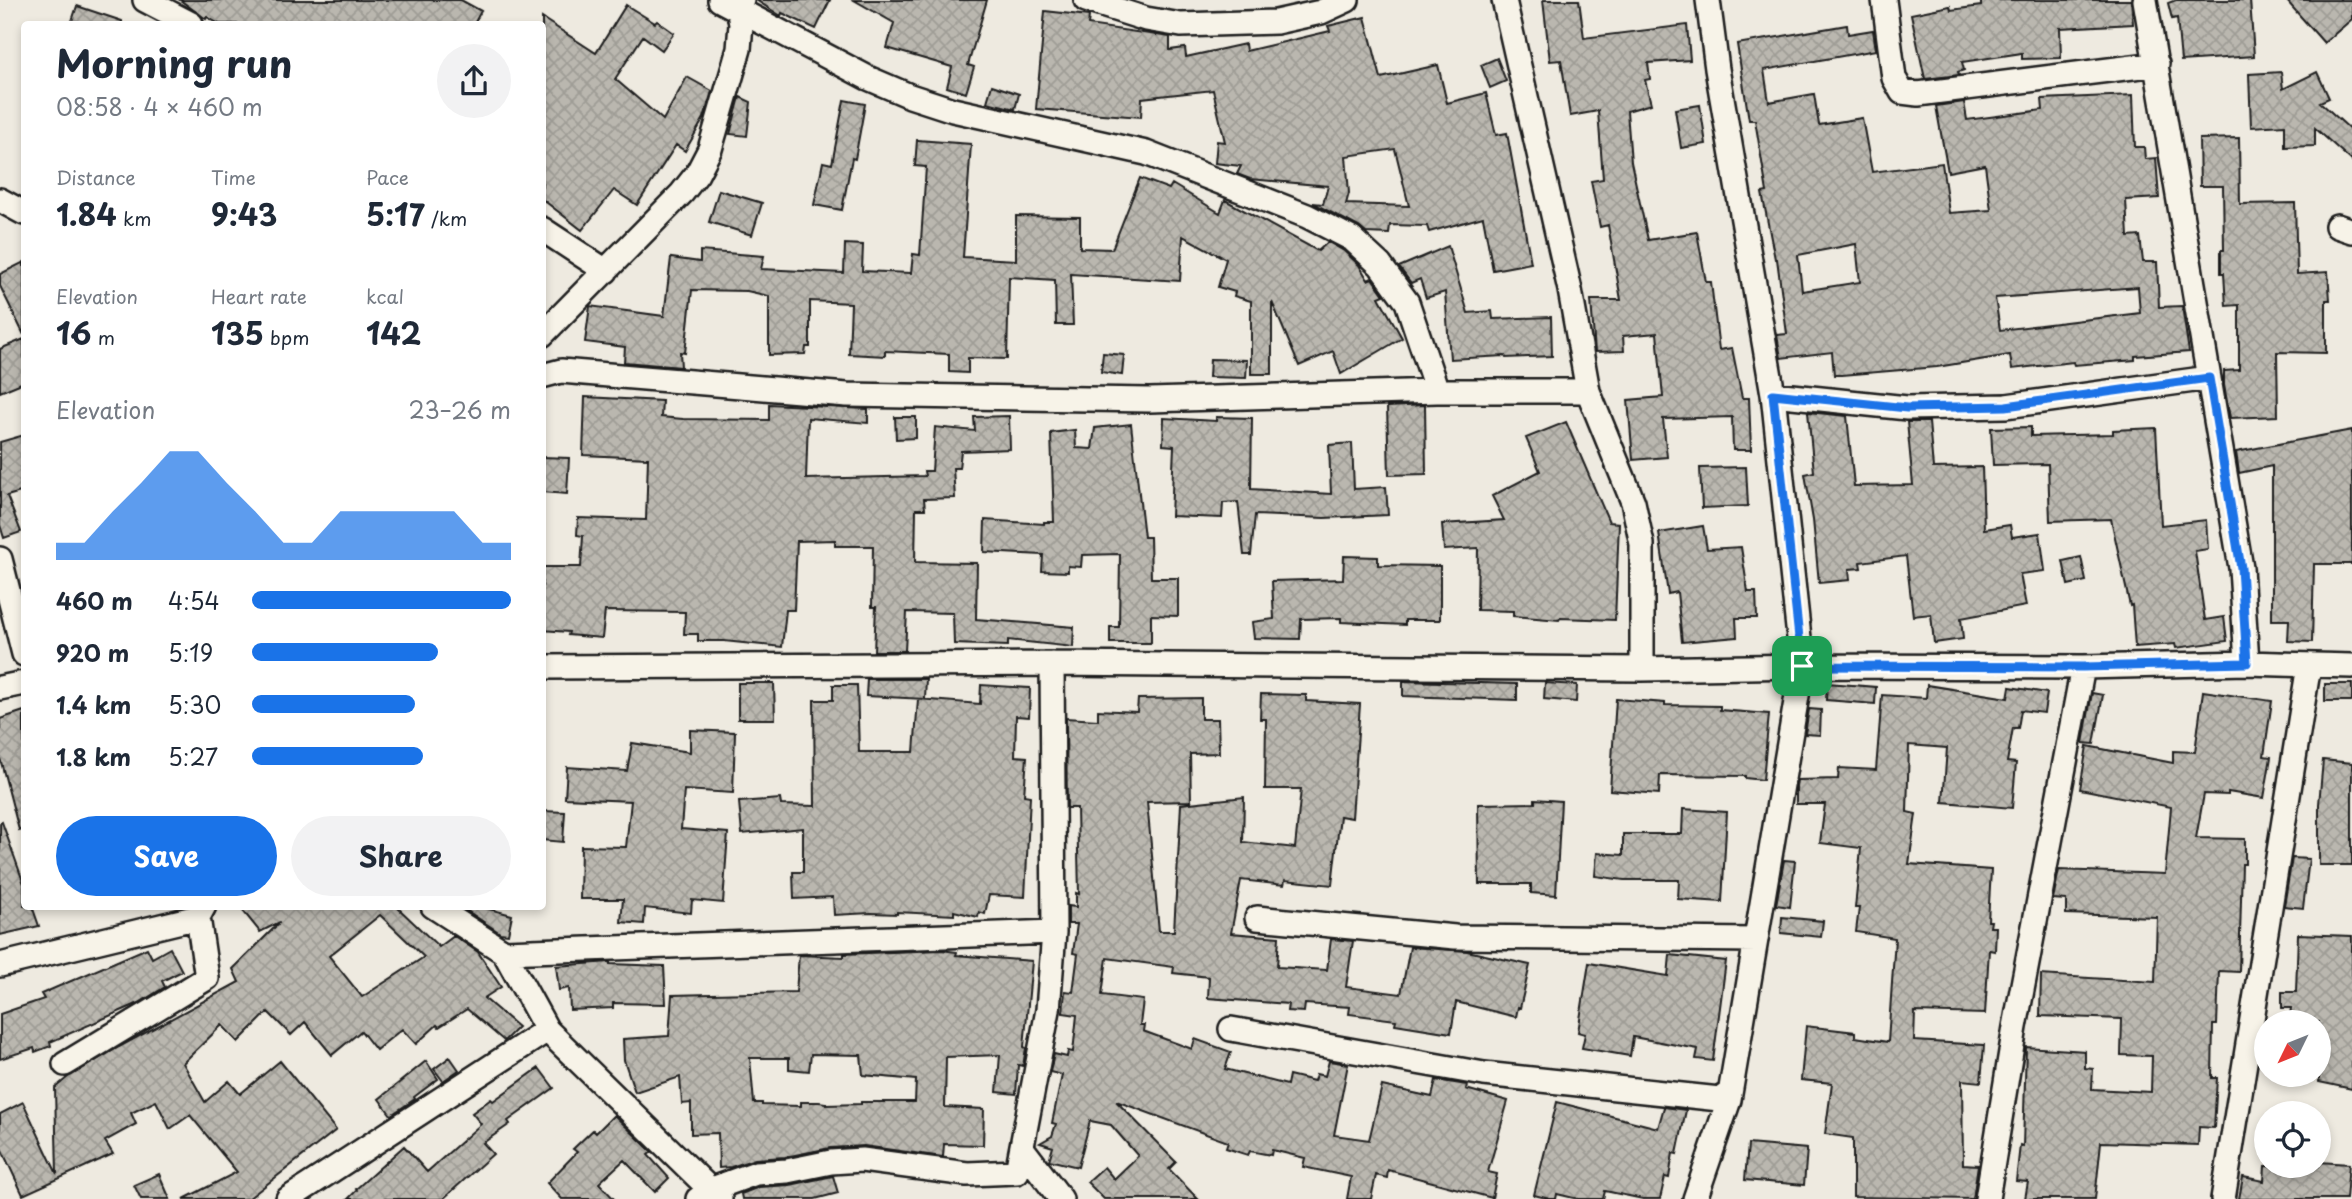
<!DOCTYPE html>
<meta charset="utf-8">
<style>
body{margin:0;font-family:"Playpen Sans",sans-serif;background:#f2f2f3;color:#1f2937;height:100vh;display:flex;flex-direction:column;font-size:26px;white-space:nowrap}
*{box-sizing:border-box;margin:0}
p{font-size:23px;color:#747a83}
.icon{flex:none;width:38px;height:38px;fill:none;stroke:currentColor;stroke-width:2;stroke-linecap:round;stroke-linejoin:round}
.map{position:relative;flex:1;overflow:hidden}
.drawer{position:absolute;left:21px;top:21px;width:525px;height:889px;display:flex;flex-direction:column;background:#fff;border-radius:7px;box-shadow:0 4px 10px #0003}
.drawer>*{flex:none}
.needle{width:46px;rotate:227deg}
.buttons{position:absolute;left:2254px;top:1010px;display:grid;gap:14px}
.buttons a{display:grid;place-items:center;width:77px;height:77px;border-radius:50%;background:#fff;box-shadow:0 4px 10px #0003;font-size:35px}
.pin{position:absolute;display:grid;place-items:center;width:60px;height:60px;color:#fff;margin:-30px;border-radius:14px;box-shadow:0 4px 10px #0006}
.round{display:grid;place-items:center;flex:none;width:74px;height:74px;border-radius:37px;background:#f2f2f3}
.overview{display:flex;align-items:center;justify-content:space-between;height:119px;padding:0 35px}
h1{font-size:38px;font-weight:700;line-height:52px}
.stats{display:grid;grid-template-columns:repeat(3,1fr);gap:10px;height:119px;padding:7px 35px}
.stats div{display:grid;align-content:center}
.stats b{font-size:30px;font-weight:700}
.stats small{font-size:19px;font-weight:400}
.stats p{font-size:19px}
.chart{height:196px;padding:14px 35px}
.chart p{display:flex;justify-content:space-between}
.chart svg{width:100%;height:126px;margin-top:7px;fill:#1a73e8;opacity:.7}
.action{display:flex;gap:14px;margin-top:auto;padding:14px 35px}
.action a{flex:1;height:80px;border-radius:42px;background:#1a73e8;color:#fff;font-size:28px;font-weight:700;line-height:80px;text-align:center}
.action a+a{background:#f2f2f3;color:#1f2937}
ul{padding:0 35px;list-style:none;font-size:23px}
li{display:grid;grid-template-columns:112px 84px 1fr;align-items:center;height:52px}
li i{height:18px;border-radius:9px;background:#1a73e8}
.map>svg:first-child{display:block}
</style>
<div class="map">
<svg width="2352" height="1199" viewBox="0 0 2352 1199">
<defs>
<pattern id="building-cross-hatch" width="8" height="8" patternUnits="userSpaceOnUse" patternTransform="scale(1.75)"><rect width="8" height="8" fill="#bab7af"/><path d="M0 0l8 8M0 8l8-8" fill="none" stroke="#9f9d96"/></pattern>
</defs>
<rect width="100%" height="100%" fill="#eeeae0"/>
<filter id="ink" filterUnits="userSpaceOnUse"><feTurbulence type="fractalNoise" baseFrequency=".0143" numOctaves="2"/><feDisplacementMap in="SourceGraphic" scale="14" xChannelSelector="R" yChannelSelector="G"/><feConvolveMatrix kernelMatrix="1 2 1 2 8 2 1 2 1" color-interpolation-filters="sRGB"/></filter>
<g filter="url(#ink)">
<path fill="url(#building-cross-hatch)" stroke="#1c1c1c" stroke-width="2" fill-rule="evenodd" d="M180,0H461L481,11L474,24H219L207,17L206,19Z
M756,0H830L816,29L782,13L781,16Z
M854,0H987L968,65L974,67L966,93L947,87L952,67L887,48L894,23Z
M1543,0H1579L1584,38L1687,25L1690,60L1648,63L1650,79L1645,80L1651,104L1627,111L1631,162L1648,240L1697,232L1706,282H1711L1719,350L1732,348L1742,398H1749L1751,450H1733L1732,417L1663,419L1667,457L1633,460L1628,400L1663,397L1657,333L1623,336L1624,351L1595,352L1591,300H1621L1608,225L1600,227L1591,181L1603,179L1598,111L1570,116L1561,60L1550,61Z
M1981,0H2131L2133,24L2060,28L2061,58L2022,59V53L1962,62L1964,70L1958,72L1959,75L1925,79L1911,14L1950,6L1951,10L1981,6Z
M2176,0H2250L2254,56L2181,61L2177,18L2172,19L2168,3Z
M2286,0H2352V19L2324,43Z
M626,5L655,23L657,21L674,33L662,50L643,36L615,79L663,120L687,77L712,91L704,118L685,151L676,145L637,205L614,190L582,230L542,199V18L596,53Z
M77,6L122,21V24H71Z
M1045,11L1089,16L1088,25L1170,37V50L1185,48L1186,57L1245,44L1246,51L1330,31L1328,26L1365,17L1381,78L1438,65L1447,103L1486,93L1496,135L1507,133L1531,263L1493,270L1483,217L1429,232L1427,226L1390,225L1389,234L1366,233L1359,227L1313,203L1323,204L1328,186L1250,179L1237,174L1241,166L1215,163L1217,141L1225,142L1213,90L1142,98L1141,117L1036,109ZM1395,149L1409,206L1346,204L1349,193L1346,156Z
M1847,25L1848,34L1873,30L1876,50L1764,70L1769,102L1814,94L1819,125L1862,118L1872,172L1942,163L1949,213L1991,210L1985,165L1948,172L1936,106L1964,102L1967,120L2043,110L2042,99L2133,95L2135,147H2144L2145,159L2156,158L2159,198L2126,200L2128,237L2140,236L2143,262H2157L2159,307L2182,306L2189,352L2135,356V360L2074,365L2073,362L2012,369L2010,355L1937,367L1842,375H1834L1832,352L1781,358L1777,335L1787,334L1777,259H1775L1762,193L1767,192L1755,120H1749L1737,44ZM1856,244L1860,282L1802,291L1798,255ZM2138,287L2140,313L2000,330L1995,298Z
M1497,58L1506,81L1490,88L1481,65Z
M2281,72L2283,89L2317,72L2329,98L2320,102L2352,131V161L2315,128V146L2285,147V125L2251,127L2249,74Z
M992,85L1019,94L1015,109L987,102Z
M740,97L751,102L747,136L730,134Z
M844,100L865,104L855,159L852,158L842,210L814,205L823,162L832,164Z
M1700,105L1706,144L1681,148L1675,109Z
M2239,138L2240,204L2295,203L2297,274L2328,272L2330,300H2326V353L2277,352L2278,416L2230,418L2224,385V371L2239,370V305L2226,306L2224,273H2221V250H2224L2223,186H2200L2199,139Z
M917,140L971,144L963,257L1016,260V216L1080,217V248L1112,249L1140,178L1169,189L1172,184L1220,213L1225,200L1318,251L1328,242L1344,251L1359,265L1368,280L1372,278L1384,295L1379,297L1402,338L1341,374L1333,351L1299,366L1272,302V374H1251V301L1234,296L1235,292L1218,287L1226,259L1183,236L1180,281L1071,274L1073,325H1056L1055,280L1009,277L1007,359L968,358V373L949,372V354L885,351V356L849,354L851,303L810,301V347H806L805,354L769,355V296L747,291L692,290L685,353L680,352L681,367L624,362L625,347L585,342L590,306L664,316L671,258L700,262V251L764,256L761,269L844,273L845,244L863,245L862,271L911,273L913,254L920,255L926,167L915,166Z
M719,190L762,203L752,235L709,222Z
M1448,246L1468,313L1492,311L1493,319L1551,317L1552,356L1506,358L1505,356L1450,359L1445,292L1426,298L1420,279L1411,283L1399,267Z
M24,262V335L0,286V274Z
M24,339V382L0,392V349Z
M1103,353L1124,355L1122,375L1101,372Z
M1210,359L1247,360L1246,378L1209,377Z
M585,397L662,401L661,417L683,419L769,420V404L868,409V423L808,418L806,479L925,476L924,471H932L935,427L975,431L974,417L1009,416L1010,449L961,451L959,468H953L955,498L924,499L925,509H916L915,562L977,563L976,619L1074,627L1073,647L1008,640V646L954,644L953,613L907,612L905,651H874L876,607H872L873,546H835V540L797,541L794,610H786L782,647L724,641H698V634H684L685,612L605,611L602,638L568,635L569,632L542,630V567H581L583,536L577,535L578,518L646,520L648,458L583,455Z
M1425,405L1426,474L1389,475L1387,407Z
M1808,412L1847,416L1854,486L1913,485L1907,422H1929L1933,468L1982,467L1984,529L2010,525L2012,537L2040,533L2045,571L2020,574L2026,606L1961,618L1963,639L1934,643L1931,614L1913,616L1906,556L1860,562L1861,568L1849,569L1850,580L1819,583L1813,520L1805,474L1814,472Z
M895,417H916V438L896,439Z
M1216,417L1252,418L1251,489L1331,494L1329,445L1352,443L1354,489L1386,487L1388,515L1324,518L1255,515L1251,555H1244L1238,502L1223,503L1222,518L1171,516L1174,446L1163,445L1164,418L1216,421Z
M1566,422L1609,522L1619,523L1615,620L1560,618L1559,620L1513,616V611L1477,610L1478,548L1444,550L1442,524L1504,520L1492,496L1540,471L1526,438Z
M1131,424L1144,537H1150L1151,578H1178V616L1151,615V643H1110V627H1119L1120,554L1082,555L1081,567L1068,566V572L1042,571L1043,555L984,552L985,520L1044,524V522H1054L1051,433L1075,430L1076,448L1092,449L1095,428Z
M2031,427V436L2113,434V430L2156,428L2161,525L2206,520L2208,549L2195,551L2205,620L2224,617L2227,641L2176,648L2175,644L2135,647L2132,605L2130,606L2111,519L2050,521L2048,464L1993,465L1991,428Z
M2352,430V564H2314L2312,642L2288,641L2289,620H2272V466L2239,473L2236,452Z
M24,435V491L7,496L21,532L4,538L0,525V442Z
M542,457L569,458L567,494L542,492Z
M1746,467L1748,506L1702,508L1700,468Z
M1703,526L1707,549L1741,547L1748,592H1756L1757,618H1736L1737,637L1682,642L1677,592L1668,594L1659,533Z
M1344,556L1378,557V565L1440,566V620H1405V625L1341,622V618L1301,619L1300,639L1254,638L1252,622L1274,619L1272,581L1343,579Z
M2081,557L2086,581L2068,585L2063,561Z
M867,679H926L925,699L866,696Z
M1403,681L1517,684V700L1403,696Z
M738,683H774L775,719H738Z
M1545,683L1577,685L1576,702L1544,699Z
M1827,683L1876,687L1875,704L1826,700Z
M2325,684H2352V701H2325Z
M833,685H857L859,752H914L918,699L980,704L981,685L1030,688L1029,717L1016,716L1015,756L1027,757L1024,795L1030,796L1025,897L989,895L985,914L979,912L978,917L954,911V915L897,912V914L871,913L834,915L833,897L794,899L793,872H803V828L742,834L739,802L780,799L781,805L815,806L814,700H833Z
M1927,685L2008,698L2010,687L2047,693L2044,713L2021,710L2018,728H2013L2007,762L2016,763L2012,808L1943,802L1947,748L1909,745L1907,812L1916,814L1909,864L1991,870L1988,921H1991L1990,927H1996L1995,951L1989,950L1985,1014L1915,1012L1914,1041L1984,1045L1981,1082L1962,1080L1963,1164L1978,1165L1973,1199L1853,1197V1138L1825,1134L1832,1083L1801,1080L1806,1026L1855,1032V1037L1888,1042L1895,938L1856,932L1859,908H1855L1861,848L1820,843L1825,804H1796V787L1797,780L1838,779L1839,768L1876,770L1882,695L1926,698Z
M2203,691L2272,701L2264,756L2271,757L2264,798L2228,792V795L2204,794L2196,838L2245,839V864H2242L2239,972L2219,971L2217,1025H2213L2212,1078H2217L2214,1128L2199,1127L2198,1145L2101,1142L2095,1199H2025L2028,1182L2016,1181L2020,1145L2023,1146L2026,1047L2085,1051V1068L2093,1069L2092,1089L2151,1092L2152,1056L2121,1055L2122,1019L2040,1016L2041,975L2155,982L2157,917L2066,914V900L2053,899L2059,870L2165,874L2171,807L2080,789L2087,746L2173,763V751L2195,752Z
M2092,693L2103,695L2094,744L2083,743Z
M1261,694L1306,695V701L1360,704L1352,818L1340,816L1332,885L1285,880L1284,885L1241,880L1231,933L1279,937L1277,967L1327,970L1331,939L1353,941L1346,987L1401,994L1410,947L1467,951L1530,965L1520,1008L1518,1007L1516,1017L1456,1002L1451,1033L1395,1024L1396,1020L1349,1014L1350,1007L1305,1004L1304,1012L1287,1011L1288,1004L1208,998L1209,977L1173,973L1174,967L1107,958L1102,995L1143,1000L1140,1025H1144L1143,1031L1192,1049L1195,1039L1231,1052L1225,1069L1287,1085L1289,1075L1314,1081L1316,1074L1325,1076L1329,1061L1348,1064L1334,1135L1369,1140L1382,1086L1432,1097L1436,1080L1467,1085L1466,1089L1508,1101L1488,1172L1497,1174L1492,1198L1388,1170L1387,1178L1376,1175L1371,1199H1347L1351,1177L1303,1167L1305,1158L1272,1150L1271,1155L1250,1151L1248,1155L1226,1148L1228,1142L1116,1101L1176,1162L1169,1169L1198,1199H1104L1087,1182L1104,1167L1114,1179L1138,1156L1111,1125L1090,1121L1078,1167L1049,1160L1053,1147L1040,1143L1052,1136L1056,1124L1052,1123L1062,1075L1050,1072L1054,1054L1067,1057L1068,1051L1073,1052L1077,1015L1063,1013L1065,991L1073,992L1078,954L1073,953L1077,924H1068V906L1076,907V893L1079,894L1077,808H1067L1066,718L1098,720V710L1137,712L1138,699L1201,698V719H1218L1219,753L1190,754L1191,801L1147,802L1159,931H1174L1181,804L1244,797L1243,842L1295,848L1301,789H1265L1266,719H1260Z
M1616,699L1665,703V705L1720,706V710L1769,714L1763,780L1745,778V776L1660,775L1659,794L1610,790Z
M1809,709L1821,710L1820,735L1805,734Z
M24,711V829L19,830L0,758V719Z
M690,730L735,732L733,793L684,790L681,829L728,833L723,903L692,900L691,913L645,908L644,924L621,922L623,899H580L581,846L626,847L631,801L565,798L567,767L627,771L632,743L690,752Z
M2323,760L2352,763V865H2319V804Z
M1535,799L1561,801L1556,895L1531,893V884H1479L1478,804L1535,803Z
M1683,809L1727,812L1722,902L1678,899L1679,880H1624L1595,876L1597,853L1623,855V834H1682Z
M542,811L565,812L563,842L542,840Z
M2,822L24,884V906H32L39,926L0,935V823Z
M2292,858L2309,859L2303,908L2284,906Z
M1784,860L1795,861L1790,907L1776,905Z
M239,906H396L439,947L454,936L478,952L501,987L484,998L518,1027L504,1041L467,1009L439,1027L437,1025L416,1044L402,1029L376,1050L361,1031L332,1055L305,1022L291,1035L268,1012L238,1042L222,1025L183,1063L205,1102L229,1081L240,1094L280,1061L336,1130L248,1199H184L237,1172L190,1115L170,1129L156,1101L131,1113L136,1124L105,1141L113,1154L23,1195L0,1146V1114L23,1102L57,1174L55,1088L68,1077L119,1047L239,982L233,969L280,922L260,932ZM380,915L424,957L362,997L329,956Z
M460,906H478L512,915L508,934L500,933Z
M1782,917L1823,921L1821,937L1781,933Z
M2298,934L2352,936V1089L2319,1082V1022H2289L2291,1008H2282V992H2296Z
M147,948L152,958L170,948L182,971L162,981L165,987L139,1003L50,1042L51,1046L35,1052L34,1048L0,1059V1014L44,999L41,994Z
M941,950L957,952L956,955L1032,961L1024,1047L1026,1048L1023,1066L1018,1065L1016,1094L997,1092L1000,1055L946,1057L945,1107L984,1109L983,1145L944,1144L943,1157L864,1146L830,1148L785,1157L755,1159L731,1167L719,1168L718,1133L691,1134V1103L682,1104L680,1077L635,1092L624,1060L623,1039L669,1036L672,995L796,992L799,955L844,957V954ZM811,1054L861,1055L863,1075L916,1080L915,1102H861V1104L826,1105V1103L819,1102H801V1106L762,1105V1103H754L750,1058H789V1069L809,1071Z
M1670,955L1726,961L1713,1061L1696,1059L1698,1049L1633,1037L1630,1056L1582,1048L1585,1034L1578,1032L1589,963L1668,976Z
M610,962V964L664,966L666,1004L613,1003V1008L570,1010L569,988L559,990L556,966Z
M450,1057L459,1070L443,1081L434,1069Z
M426,1061L438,1079L414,1097L415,1099L391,1115L379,1099Z
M539,1068L554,1088L508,1121L510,1124L483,1143L493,1154L443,1199H348L357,1190L356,1189L404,1146L427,1172L481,1124L472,1113L491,1099L493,1101Z
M1557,1102L1658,1128L1664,1107L1686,1110L1677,1154L1673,1153L1669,1178L1665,1177L1660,1199H1643L1605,1191L1603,1199H1578L1557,1194L1556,1199H1550L1534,1195Z
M614,1115L652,1152L648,1155L669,1178L655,1192L624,1160L599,1183L614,1199H562L547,1183L577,1152L573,1149L593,1130L596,1133Z
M1748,1144L1807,1149L1804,1185L1745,1180Z
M2319,1162L2349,1164L2346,1199H2239L2243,1177L2264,1181L2265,1166L2315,1167L2319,1166Z
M159,1174L170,1199H141L134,1185Z
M833,1176L838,1193L815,1199H742L741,1194L759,1187L790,1185Z"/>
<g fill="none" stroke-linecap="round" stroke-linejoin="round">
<g stroke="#1c1c1c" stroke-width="28">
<path id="minor" d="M145,0L191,24
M720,0L868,78L910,96L953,110L1146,153L1307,216L1352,239L1380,265L1407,302L1437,391
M1086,0L1146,19L1181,25L1276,22L1321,12L1347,0
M1504,0L1570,290L1588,391L1633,502L1642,544V669
M1884,0L1894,78L1902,92L1918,94L2157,64
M2145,0L2241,568L2247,663
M0,200L24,213
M2337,226L2352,231
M542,229L606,271
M542,335L682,193L697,174L710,149L739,49L741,24L738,8L742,0
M542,376L561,371L847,395L1150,400L1437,391H1588
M1773,394L1907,408L2006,406L2209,378
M0,559L24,654
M542,667L1052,664L1642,669L1802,666L2083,667L2247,663L2352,666
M0,688L24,683
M433,906L504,952L547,1030L720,1199
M1257,918L1455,937L1756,940
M504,952L1054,932
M0,965L198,917L204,906
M1231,1029L1484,1074L1729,1100
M65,1064L207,978L198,917
M1022,1148L1061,1199
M288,1199L547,1030
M698,1199L712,1189L756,1173L787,1171L831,1162L862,1160L967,1174L1017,1172L1048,1010L1054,932L1052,664
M1695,1199L1729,1100L1802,666L1773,394L1717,69L1708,0
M1987,1199L2015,1027L2083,667
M2223,1199L2309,665"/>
</g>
<use href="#minor" stroke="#f7f3e8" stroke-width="23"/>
</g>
</g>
<g fill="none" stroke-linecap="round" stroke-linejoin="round" filter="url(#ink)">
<g stroke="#fff" stroke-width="14">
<path id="route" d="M2209,378L2241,568L2247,663L2083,667L1802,666L1773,394L1907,408L2006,406Z"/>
</g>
<use href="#route" stroke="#1a73e8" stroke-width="9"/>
</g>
</svg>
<div class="buttons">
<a><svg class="needle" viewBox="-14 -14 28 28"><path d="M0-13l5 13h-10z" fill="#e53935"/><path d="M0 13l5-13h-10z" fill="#747a83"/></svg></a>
<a><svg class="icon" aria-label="locate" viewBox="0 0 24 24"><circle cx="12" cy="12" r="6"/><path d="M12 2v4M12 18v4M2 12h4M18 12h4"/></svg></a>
</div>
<div class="pin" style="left:1802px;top:666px;background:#1e9e55"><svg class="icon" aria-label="arrive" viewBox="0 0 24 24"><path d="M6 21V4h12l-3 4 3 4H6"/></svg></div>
<section class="drawer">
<div class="overview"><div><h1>Morning run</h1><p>08:58 · 4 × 460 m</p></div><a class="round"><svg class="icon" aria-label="share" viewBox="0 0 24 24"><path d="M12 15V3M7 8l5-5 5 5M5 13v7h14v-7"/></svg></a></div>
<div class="stats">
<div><p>Distance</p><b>1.84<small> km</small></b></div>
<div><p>Time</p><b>9:43</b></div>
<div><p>Pace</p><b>5:17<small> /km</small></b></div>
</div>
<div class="stats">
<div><p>Elevation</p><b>16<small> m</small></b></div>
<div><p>Heart rate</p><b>135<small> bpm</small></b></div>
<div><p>kcal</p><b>142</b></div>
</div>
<div class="chart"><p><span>Elevation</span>23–26 m</p>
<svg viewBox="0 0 160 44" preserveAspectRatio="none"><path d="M0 44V38L10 38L20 27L30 17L40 6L50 6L60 17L70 27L80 38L90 38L100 27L110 27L120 27L130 27L140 27L150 38L160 38V44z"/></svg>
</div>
<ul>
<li><b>460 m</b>4:54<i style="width:100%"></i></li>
<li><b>920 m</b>5:19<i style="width:72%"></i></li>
<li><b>1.4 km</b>5:30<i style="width:63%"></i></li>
<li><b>1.8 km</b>5:27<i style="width:66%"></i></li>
</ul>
<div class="action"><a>Save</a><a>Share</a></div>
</section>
</div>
